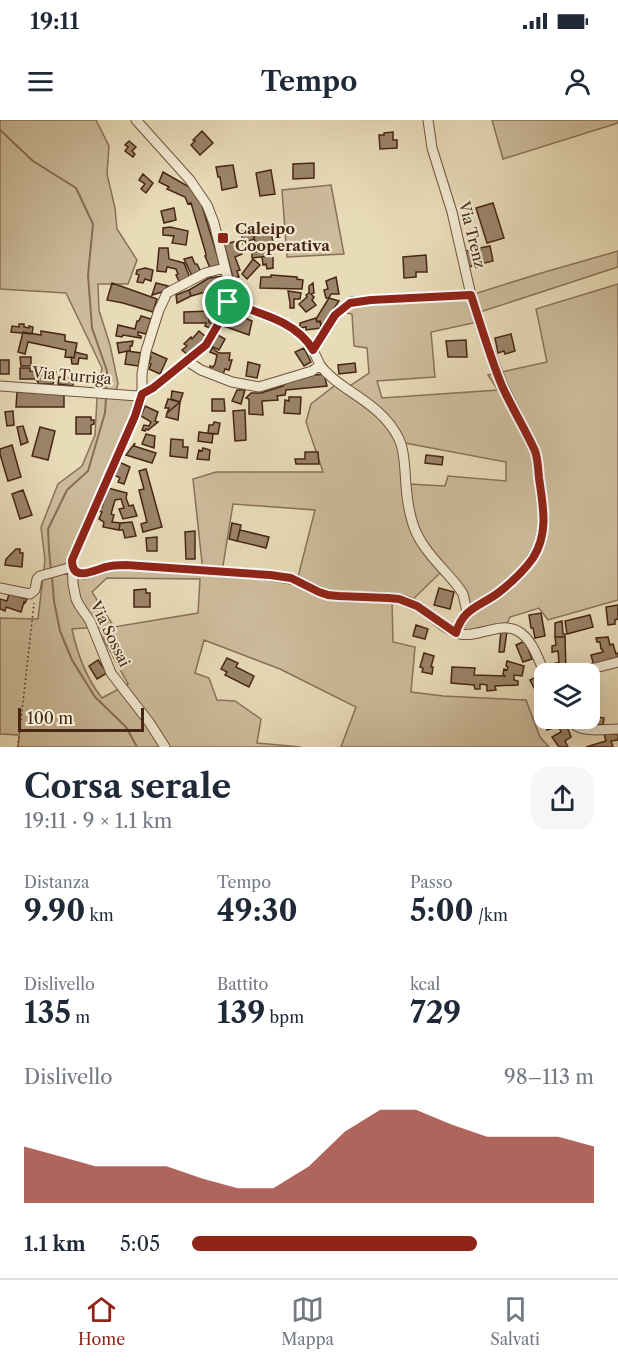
<!DOCTYPE html>
<html lang="it">
<meta charset="utf-8">
<style>
body{margin:0;font-family:"Libre Caslon Text",serif;background:#f6f6f7;color:#1f2937;height:100vh;display:flex;flex-direction:column;font-size:22px;white-space:nowrap}
*{box-sizing:border-box;margin:0}
p{font-size:20px;color:#747a83}
.icon{flex:none;width:33px;height:33px;fill:none;stroke:currentColor;stroke-width:2;stroke-linecap:round;stroke-linejoin:round}
.map{position:relative;height:627px;overflow:hidden}
.sheet{display:flex;flex-direction:column;background:#fff;flex:1}
.sheet>*{flex:none}
.fabs{position:absolute;left:534px;top:543px;display:grid;gap:12px}
.fabs a{display:grid;place-items:center;width:66px;height:66px;border-radius:12px;background:#fff;box-shadow:0 6px 24px #0002;font-size:30px}
.scale{position:absolute;left:18px;bottom:15px;width:126px;box-sizing:border-box;padding-left:6px;border:3px solid #482614;border-top:0;font-size:16px;line-height:21px;white-space:nowrap;color:#482614;-webkit-text-stroke:4px #f0e8d1;paint-order:stroke}
.pin{position:absolute;display:grid;place-items:center;width:51px;height:51px;color:#fff;margin:-26px;border:3px solid #fff;border-radius:50%;box-shadow:0 2px 6px #0007}
.round{display:grid;place-items:center;flex:none;width:63px;height:63px;border-radius:18px;background:#f6f6f7}
.overview{display:flex;align-items:center;justify-content:space-between;height:102px;padding:0 24px}
h1{font-size:33px;font-weight:700;line-height:45px}
.metrics{display:grid;grid-template-columns:repeat(3,1fr);gap:9px;height:102px;padding:6px 24px}
.metrics div{display:grid;align-content:center}
.metrics b{font-size:30px;font-weight:700}
.metrics small{font-size:16px;font-weight:400}
.metrics p{font-size:16px}
.chart{height:168px;padding:12px 24px}
.chart p{display:flex;justify-content:space-between}
.chart svg{width:100%;height:108px;margin-top:6px;fill:#8f2418;opacity:.7}
ul{padding:0 24px;list-style:none;font-size:20px}
li{display:grid;grid-template-columns:96px 72px 1fr;align-items:center;height:45px}
li i{height:15px;border-radius:8px;background:#8f2418}
.status{display:flex;justify-content:space-between;align-items:center;height:42px;padding:0 30px;background:#fff;direction:ltr}
.status svg{height:16px;fill:currentColor}
header{display:flex;justify-content:space-between;align-items:center;height:78px;padding:0 24px;background:#fff;font-size:27px;font-weight:700}
.tabs{display:flex;justify-content:space-around;align-items:center;height:84px;border-top:2px solid #e0e1e3;background:#fff;font-size:16px;color:#747a83}
.tabs a{display:grid;justify-items:center;gap:3px}
.tabs .selected{color:#8f2418}
.map>svg:first-child{display:block}
</style>
<div class="status"><b>19:11</b><svg viewBox="0 0 49 12"><path d="M0 12V9h3v3zM5 12V6h3v6zM10 12V3h3v9zM15 12V0h3v12zM26 1h20v11H26zM47 4h2v5h-2z"/></svg></div>
<header><svg class="icon" aria-label="menu" viewBox="0 0 24 24"><path d="M4 6h16M4 12h16M4 18h16"/></svg>Tempo<svg class="icon" aria-label="person" viewBox="0 0 24 24"><circle cx="12" cy="8" r="4"/><path d="M4 21q1-7 8-7t8 7"/></svg></header>
<div class="map">
<svg width="618" height="627" viewBox="0 0 618 627">
<rect width="100%" height="100%" fill="#e8dbb8"/>
<filter id="stains"><feTurbulence type="fractalNoise" baseFrequency=".00333" numOctaves="4"/><feColorMatrix values="0 0 0 0 .2 0 0 0 0 .09 0 0 0 0 .02 0 0 0 .5 -.17"/></filter>
<radialGradient id="worn" r=".72"><stop offset=".6" stop-color="#630" stop-opacity="0"/><stop offset="1" stop-color="#630" stop-opacity=".3"/></radialGradient>
<path fill="#cdbc9c" stroke="#8a7158" stroke-width="1.5" fill-rule="evenodd" d="M0,0H96L109,26L107,54L115,88L117,109L137,140L128,164H98L99,190L110,225L118,263L115,277L138,278L86,406L75,447L82,457L123,448L203,452L193,359L216,352H323L306,302L311,284L338,263L345,269L369,253L367,228L354,226L352,194L347,193L351,177L471,175L538,154L618,131V147L477,193L478,202L431,212L435,257L377,261L382,278L498,270L488,255L547,242L536,189L618,164V480L548,500L539,488L510,497L506,506L474,511L455,509L467,497L459,474L441,452L407,485L392,482L393,522L415,527L411,572L443,576L526,580L540,617L549,627H341L356,587L280,549L204,520L195,553L209,558L217,580L235,581L261,599L257,623L301,627H18L19,615L0,614V498L38,499L45,440L41,407L58,364L82,346L95,315L97,278L102,248L66,173L0,169ZM405,323L506,342V361L448,356L445,366L409,364ZM233,384L315,390L296,465L222,452ZM107,458L200,459L198,493L114,507L92,472ZM97,507L128,564L102,578C87,559 77,533 72,509Z
M492,0H618V3L503,39Z
M331,65L344,134L287,137L282,70Z"/>
<g fill="none" stroke-linecap="round" stroke-linejoin="round">
<path stroke="#886d55" stroke-width="2" d="M0,10L33,41L76,68L93,104L88,155L92,208L107,251L106,272
M51,451L49,430L48,409L67,370L88,351L105,293L106,278
M52,457L54,481L60,511L72,540L95,577L126,607L137,627"/>
</g>
<path fill="#9b8469" stroke="#482614" stroke-width="1.5" d="M202,11L213,23L200,35L191,25L195,21L193,20Z
M393,12V20H397V28L380,29L379,15H384V13Z
M129,21L136,27L132,31L135,34L133,37L125,31L128,27L125,25Z
M314,43V58L293,59V44Z
M233,45L237,67L222,70L220,57H218L216,47Z
M271,50L275,74L260,76L256,53Z
M163,52L191,68L200,79L220,145L210,148L205,136H206V134L191,83L188,84L185,77L167,69L169,67L159,62Z
M143,54L153,63L146,73L141,69L145,64L139,60Z
M493,83L504,118L487,123L476,88Z
M174,88L176,100L164,103L161,91Z
M170,107L188,111L186,125L172,123L174,116L163,115V108Z
M252,109L254,119L243,124L241,111Z
M271,112L273,122L268,123L269,136L252,138V133L256,132L254,116Z
M238,121L242,134L235,137L240,150L237,151L239,157L233,158L224,124Z
M490,126L493,141L468,147L465,131Z
M159,128H168L169,139L184,143L190,158L180,163L176,155L178,154L176,149L167,147L166,152L157,151Z
M426,135L427,152H416V157L404,158L403,137Z
M269,136H273V148L267,149L266,144L263,145L262,137Z
M192,137L195,144H197L201,152L192,156L184,139Z
M253,139L260,145L247,159L242,154Z
M145,148L153,150L151,161L145,159L143,163L137,162L139,155L136,154L137,150Z
M271,155L297,157V159L303,160L302,169L260,168L261,157H271Z
M224,156L225,166L209,168V171L191,176L189,170L209,158Z
M336,157L339,174H331L329,178H326L324,170L328,169L326,161Z
M112,163L157,179L153,192L123,183L107,180Z
M156,163L168,166L162,172L152,175Z
M313,163L314,173L311,174L314,177L312,180L316,185L306,192L299,184L307,177L306,175L309,173V166Z
M189,170L191,176L177,183L176,175Z
M288,171L301,173L300,179H294V188H290V183Z
M329,178L339,181L322,207L320,201L317,202L316,199Z
M209,191V202L212,204L210,208L205,206L206,203H184V192Z
M229,191L252,201L249,215L221,205Z
M141,196L151,199L146,214L138,212V215L141,216V218L123,215L122,217L116,216L118,205L135,209L137,201H139Z
M316,198L317,202L320,201L321,208L306,210V207L300,208V203Z
M19,204H24V207L29,208V206L33,207L32,214L11,212L12,206L19,207Z
M41,211L65,215V221L77,223L74,238L65,237L66,230L28,222L25,234L18,232L23,212L41,215Z
M199,211L206,217L200,225L188,235L182,230L187,226L184,224L191,217L192,219Z
M216,214L225,219L219,230L209,225Z
M511,214L515,231L505,234L504,231L498,233L495,218Z
M466,220L467,237H448L446,221Z
M133,221L132,226H130V231H127L119,233L117,223Z
M212,228L219,233H230L229,240H232L229,250L225,249L223,254L210,250V246L213,247L215,244L217,235L210,232Z
M304,228L311,242L304,246L295,232Z
M127,231L141,233L138,246L125,244Z
M149,231L167,239L160,254L149,249L151,244L149,243L151,237L149,235Z
M75,232L87,235V239L79,238L78,244H72L71,237L74,238Z
M20,237H31V246H21Z
M0,240H9V254H0Z
M248,242L260,245L257,258L246,256Z
M355,243L356,252L339,254L338,245Z
M20,248H30V251L50,254L51,252H56L53,264H39L36,259H20Z
M324,254L327,266L286,270L285,275L277,276L278,280L262,281L263,295L249,294V279L246,278L251,273H261L283,266L287,262L299,257Z
M59,257L74,259L73,266L58,264Z
M237,270H245L241,284L232,281Z
M172,271L183,273L180,282L171,279Z
M17,272L64,274V287H16Z
M289,277H301L300,294L284,293L285,280L289,281Z
M168,279L180,282L167,293L169,288H165Z
M212,279H224L225,291H212Z
M180,282L178,300L166,297L167,293Z
M145,286L158,292L155,301L158,302L148,310L146,309L145,311L142,310L144,305L149,306L151,302L141,296Z
M245,290L246,320L235,321L233,291Z
M13,291L14,305L7,306L5,292Z
M76,297H91V300H94V304L91,305V314H76Z
M214,302L220,303L218,314L208,313L209,305H213Z
M23,306L28,322L21,325L17,307Z
M40,307L55,311L48,340L32,336Z
M199,312L213,314L212,323L198,321Z
M146,314L155,316L154,328L142,324Z
M171,319L183,320V327H188L187,338L170,336Z
M135,323L134,326L156,333L152,343L126,335Z
M12,325L21,357L8,361L0,334V329Z
M203,328L210,330L209,340L197,339L199,330L202,331Z
M305,332H318L319,344H296L295,339H305Z
M426,335L443,337L442,345L425,343Z
M119,342L130,347L124,364L118,362L120,358L114,355Z
M146,349L162,407L143,412L141,404L147,402L139,370L144,369L139,351Z
M108,368L127,373L126,378L129,386L133,385L137,396L123,399L119,389L124,388L121,379L115,380L111,394L114,395L112,402L120,403L119,410L103,407L104,402L99,399L102,392L98,391L100,386L102,387Z
M23,370L32,395L20,399L12,374Z
M132,402L136,416L125,418L123,410H119L120,403Z
M232,403L241,405L237,421L229,419Z
M240,410L269,417L266,428L237,421Z
M195,411V439H186L185,412Z
M157,417V431H147L146,418Z
M16,429H20V433H23L22,447L5,445L6,439Z
M439,468L454,472L450,489L434,485Z
M146,469V473H150V487H134V470Z
M9,474L27,479L25,483L24,482L21,492L6,487L5,491L0,489V479L7,481Z
M618,485V499L615,500V504L608,505L606,487Z
M541,493L545,516L535,518L533,508H531L529,495Z
M590,495L593,507L567,514L565,501Z
M562,501L563,514H565V517H555V503Z
M416,505L428,509L425,519L413,516Z
M501,510L507,511L504,532H499Z
M555,517H565L566,551H563L556,543H559L558,531L552,532V526L556,525Z
M608,517L610,525L613,524L616,534L618,533V540L594,546L591,535L603,532L602,529H601L600,522H597L596,518Z
M525,521L532,539L523,542L516,525Z
M424,533L434,536L431,547H433L432,554L422,552L423,548L420,547Z
M227,538L238,543L236,547L254,556L249,567L225,555L227,552L221,549Z
M98,540L107,553L97,559L89,546Z
M507,541L524,546L522,556L514,555V560L518,561V565L495,566L496,570L487,571V565L480,564V569H475L474,565L451,563L452,547L475,548L474,555L505,556L503,554L504,549L507,550L508,547L506,546Z
M542,554L544,560V577L540,579L530,560Z
M590,590L599,592L598,597L604,598L603,605L592,604V601L587,600V598H590Z
M543,598H564L566,604L547,610Z
M566,604L571,617L565,621L568,627H559L552,617L561,612L559,607Z
M604,614H618V620L611,621L613,627H586L606,621Z"/>
<g fill="none" stroke-linecap="round" stroke-linejoin="round">
<g stroke="#70533d" stroke-width="11">
<path id="minor" d="M428,0L432,28L452,92L471,175L485,220L503,266L536,334L544,399L541,421L537,431L528,444L518,456L504,469L486,481L467,492L461,502L456,513
M229,182C257,193 298,201 313,230
M187,241L201,250L232,262L259,267L312,251L320,245L313,230L335,195L350,183L371,180L471,175
M320,245C327,255 337,262 347,269C368,283 388,296 399,319C404,329 404,340 405,351C406,368 407,385 412,401C419,428 443,447 459,468L463,474L467,492
M0,266L138,276L153,268L206,225L223,196L229,182L230,168L214,103L207,85L190,60L136,0
M72,447L78,453L84,454L111,446L126,445L270,455C280,456 289,457 297,461C309,466 319,473 331,475C357,480 384,473 409,482C427,489 441,509 460,514C479,518 500,501 518,511C533,520 538,539 545,554
M0,468L30,474L35,470L37,459L40,456L72,447
M561,554L595,548L618,542
M568,598C579,615 601,609 618,609
M165,627L149,602L111,553L90,501L79,485L76,479L73,464L72,440L135,296L142,275V254L146,231L159,190L167,173L205,153L225,148"/>
</g>
<path stroke="#482614" stroke-width="1.5" stroke-dasharray="1.5 3" stroke-linecap="butt" d="M18,627L34,483"/>
<use href="#minor" stroke="#f0e8d1" stroke-width="9"/>
</g>
<g fill="none" stroke-linecap="round" stroke-linejoin="round">
<g stroke="#fff" stroke-width="12">
<path id="route" d="M471,175C481,206 490,237 502,266C512,288 525,309 535,331C538,339 538,349 539,358C543,386 549,413 533,438C523,452 511,463 498,473C479,487 463,488 456,513L417,486L399,479L388,478L338,476L328,475L319,472L291,458L270,455L126,445C119,445 113,445 106,447C94,450 72,463 72,440L135,296L142,274L153,268L206,225L223,196L228,182C258,193 297,201 313,230L335,195L350,183L371,180Z"/>
</g>
<use href="#route" stroke="#8f2418" stroke-width="8"/>
</g>
<rect fill="#8f2418" stroke="#f0e8d1" stroke-width="2" x="217" y="112" width="12" height="12" rx="3"/>
<g text-anchor="middle" stroke-width="4.5" stroke-linejoin="round" paint-order="stroke">
<g font-size="15" font-weight="bold" fill="#482614" stroke="#f0e8d1" text-anchor="start">
<text x="235" y="114">Caleipo<tspan x="235" dy="17">Cooperativa</tspan></text>
</g>
<g font-size="15" fill="#482614" stroke="#f0e8d1">
<text transform="translate(472 115) rotate(76)" y="5">Via Trenz</text>
<text transform="translate(72 256) rotate(5)" y="5">Via Turriga</text>
<text transform="translate(110 514) rotate(64)" y="5">Via Sossai</text>
</g>
</g>
<rect width="100%" height="100%" filter="url(#stains)"/>
<rect width="100%" height="100%" fill="url(#worn)"/>
</svg>
<div class="fabs">
<a><svg class="icon" aria-label="layers" viewBox="0 0 24 24"><path d="M12 4l9 5-9 5-9-5zM3 14l9 5 9-5"/></svg></a>
</div>
<div class="scale">100 m</div>
<div class="pin" style="left:228px;top:182px;background:#1e9e55"><svg class="icon" aria-label="arrive" viewBox="0 0 24 24"><path d="M6 21V4h12l-3 4 3 4H6"/></svg></div>
</div>
<section class="sheet">
<div class="overview"><div><h1>Corsa serale</h1><p>19:11 · 9 × 1.1 km</p></div><a class="round"><svg class="icon" aria-label="share" viewBox="0 0 24 24"><path d="M12 15V3M7 8l5-5 5 5M5 13v7h14v-7"/></svg></a></div>
<div class="metrics">
<div><p>Distanza</p><b>9.90<small> km</small></b></div>
<div><p>Tempo</p><b>49:30</b></div>
<div><p>Passo</p><b>5:00<small> /km</small></b></div>
</div>
<div class="metrics">
<div><p>Dislivello</p><b>135<small> m</small></b></div>
<div><p>Battito</p><b>139<small> bpm</small></b></div>
<div><p>kcal</p><b>729</b></div>
</div>
<div class="chart"><p><span>Dislivello</span>98–113 m</p>
<svg viewBox="0 0 160 44" preserveAspectRatio="none"><path d="M0 44V21L10 25L20 29L30 29L40 29L50 34L60 38L70 38L80 29L90 15L100 6L110 6L120 12L130 17L140 17L150 17L160 21V44z"/></svg>
</div>
<ul>
<li><b>1.1 km</b>5:05<i style="width:71%"></i></li>
</ul>
</section>
<nav class="tabs">
<a class="selected"><svg class="icon" aria-label="home" viewBox="0 0 24 24"><path d="M3 11l9-7 9 7M6 9v11h12V9"/></svg>Home</a>
<a><svg class="icon" aria-label="map" viewBox="0 0 24 24"><path d="M3 6l6-2 6 2 6-2v14l-6 2-6-2-6 2zM9 4v14M15 6v14"/></svg>Mappa</a>
<a><svg class="icon" aria-label="saved" viewBox="0 0 24 24"><path d="M7 4h10v16l-5-4-5 4z"/></svg>Salvati</a>
</nav>
